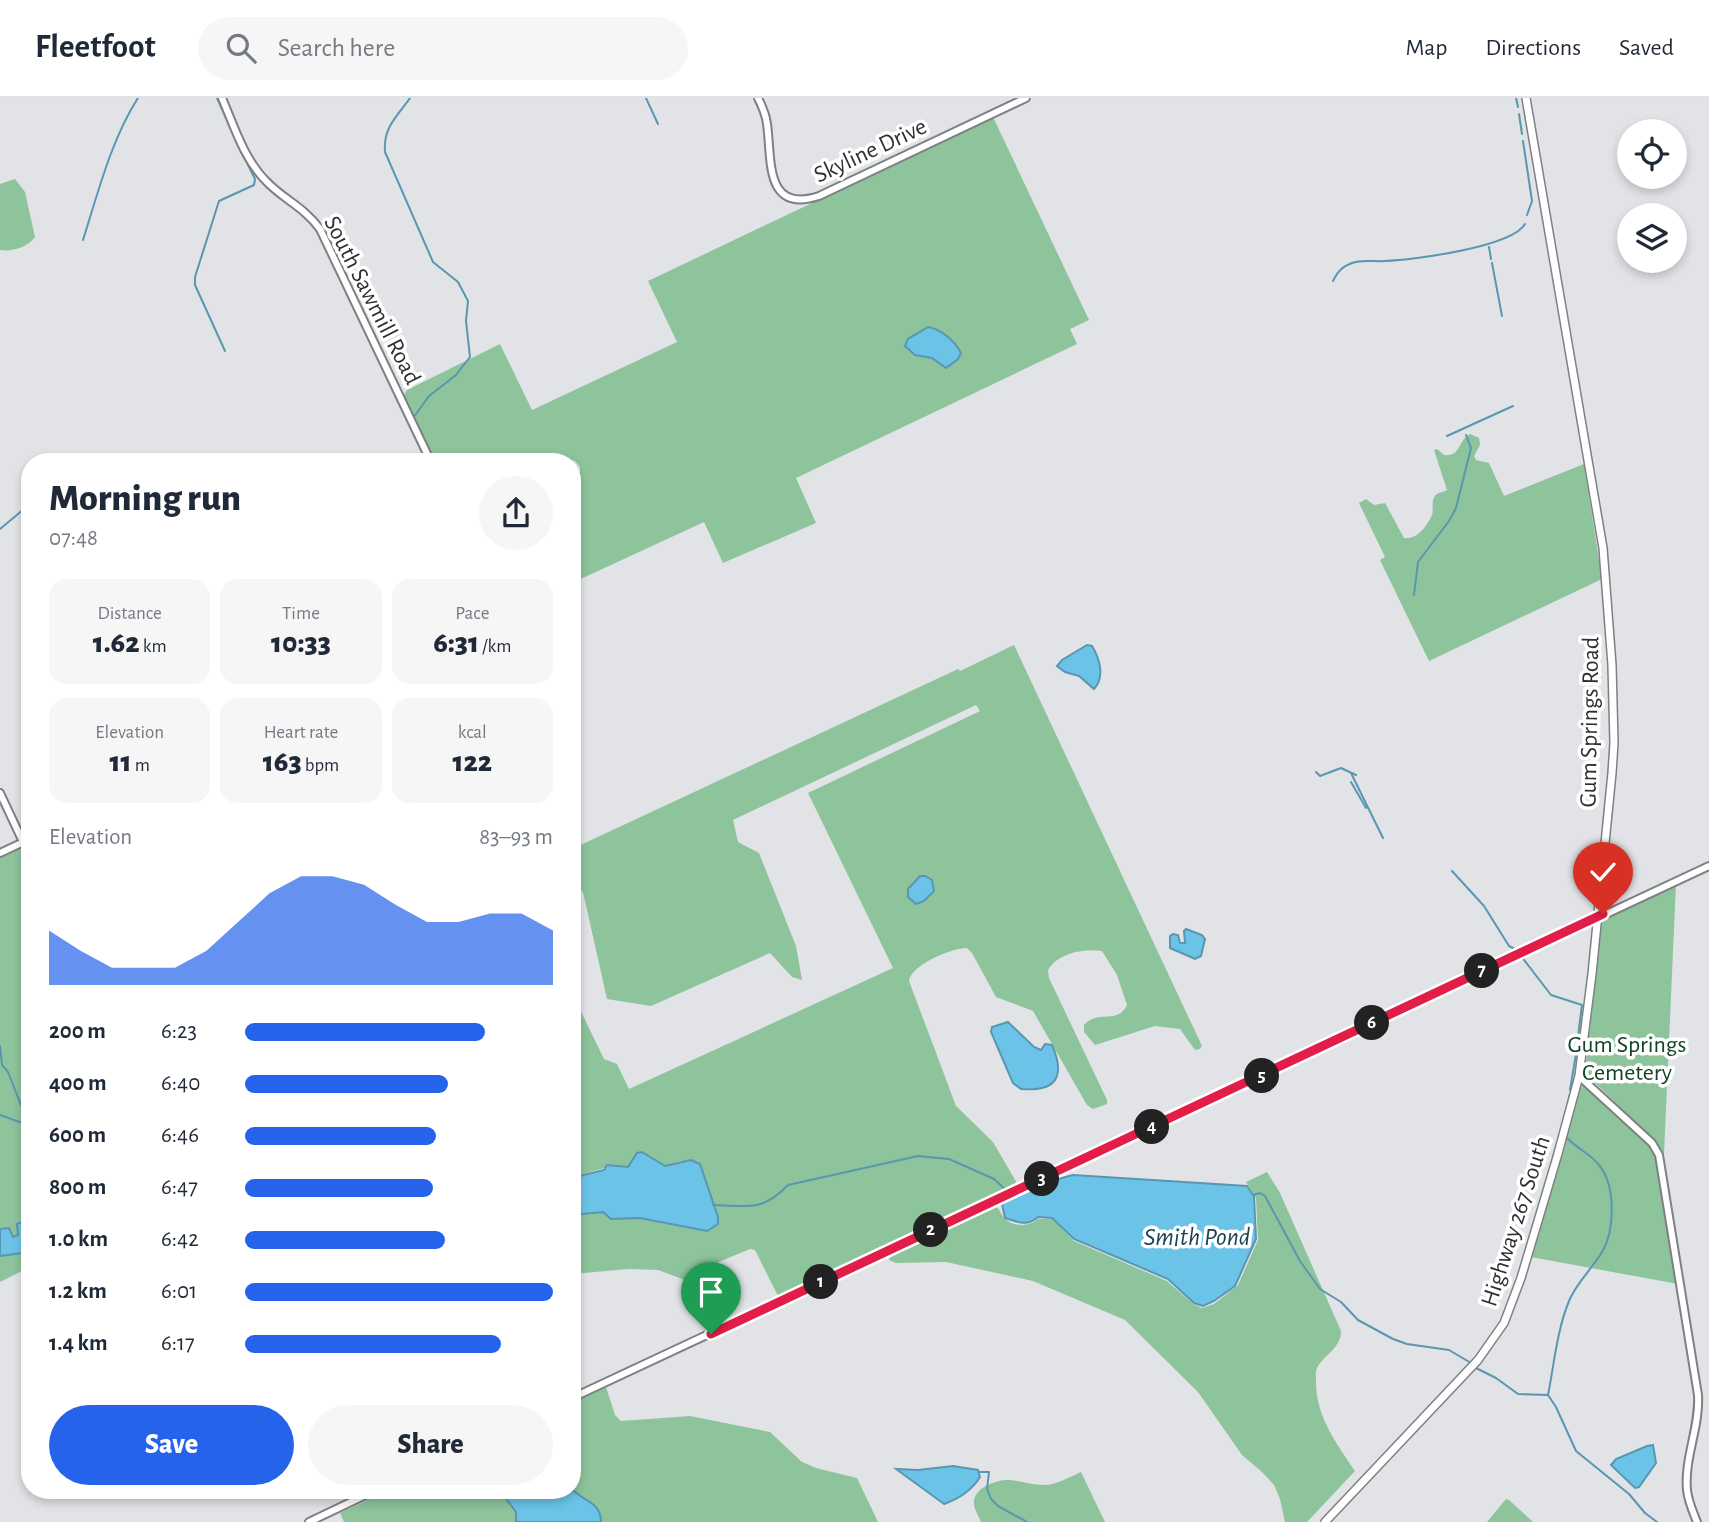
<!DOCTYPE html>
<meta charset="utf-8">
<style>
body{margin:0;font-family:"Alegreya Sans",sans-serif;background:#f6f6f7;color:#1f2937;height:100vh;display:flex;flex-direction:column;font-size:26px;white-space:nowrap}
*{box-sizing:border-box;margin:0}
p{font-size:23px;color:#747a83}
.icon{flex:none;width:38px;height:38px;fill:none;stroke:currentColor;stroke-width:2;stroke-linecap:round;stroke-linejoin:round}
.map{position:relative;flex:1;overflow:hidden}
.details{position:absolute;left:21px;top:355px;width:560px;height:1046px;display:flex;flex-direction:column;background:#fff;border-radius:28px;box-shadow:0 4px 10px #0003}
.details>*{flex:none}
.buttons{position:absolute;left:1617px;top:21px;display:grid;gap:14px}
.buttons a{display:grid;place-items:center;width:70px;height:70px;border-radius:50%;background:#fff;box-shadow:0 4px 10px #0003;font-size:35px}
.pin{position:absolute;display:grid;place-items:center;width:60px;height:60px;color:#fff;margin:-72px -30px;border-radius:50% 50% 50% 0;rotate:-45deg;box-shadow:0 0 7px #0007}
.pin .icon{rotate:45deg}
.km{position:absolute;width:35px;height:35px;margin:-18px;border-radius:50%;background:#222;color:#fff;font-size:19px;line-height:35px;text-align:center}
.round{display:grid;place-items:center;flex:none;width:74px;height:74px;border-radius:37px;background:#f6f6f7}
.head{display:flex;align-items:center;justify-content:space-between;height:119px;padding:0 28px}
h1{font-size:38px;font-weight:800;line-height:52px}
.figures{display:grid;grid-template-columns:repeat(3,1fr);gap:10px;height:119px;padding:7px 28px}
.figures div{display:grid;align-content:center;border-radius:18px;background:#f6f6f7;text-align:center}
.figures b{font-size:30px;font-weight:800}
.figures small{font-size:19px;font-weight:400}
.figures p{font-size:19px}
.chart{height:196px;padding:14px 28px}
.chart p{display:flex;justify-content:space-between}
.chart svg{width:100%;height:126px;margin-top:7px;fill:#2563eb;opacity:.7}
.cta{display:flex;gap:14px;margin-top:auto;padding:14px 28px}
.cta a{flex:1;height:80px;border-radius:42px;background:#2563eb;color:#fff;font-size:28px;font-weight:800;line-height:80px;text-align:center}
.cta a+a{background:#f6f6f7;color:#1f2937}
ul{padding:0 28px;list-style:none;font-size:23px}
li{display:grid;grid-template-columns:112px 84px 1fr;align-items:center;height:52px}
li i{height:18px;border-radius:9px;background:#2563eb}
header{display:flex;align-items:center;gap:42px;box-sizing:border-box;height:98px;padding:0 35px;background:#fff;border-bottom:2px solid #e0e1e3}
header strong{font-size:33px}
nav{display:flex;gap:38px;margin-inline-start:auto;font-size:24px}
.search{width:490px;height:63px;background:#f6f6f7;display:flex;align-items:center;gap:18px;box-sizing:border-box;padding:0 24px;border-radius:38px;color:#747a83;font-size:26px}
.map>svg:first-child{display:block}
</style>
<header>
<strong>Fleetfoot</strong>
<div class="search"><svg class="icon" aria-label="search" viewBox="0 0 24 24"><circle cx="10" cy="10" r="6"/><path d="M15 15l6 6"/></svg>Search here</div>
<nav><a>Map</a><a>Directions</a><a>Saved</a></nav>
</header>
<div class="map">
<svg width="1709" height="1424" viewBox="0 0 1709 1424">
<rect width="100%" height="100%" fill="#e1e3e7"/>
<path fill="#8dc49c" d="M993,19L1089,222L1070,231L1077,246L796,380L816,425L723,465L704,424L572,485V383L580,374V369L575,363L564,360L552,364H434L403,299L407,292L500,246L532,312L677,244L648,183Z
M15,81L25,94L35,139C28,149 12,154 0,152V86Z
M1470,336L1479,340L1480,347L1474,358L1476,362L1489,365L1504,398L1584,366L1602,481L1429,563L1380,462L1385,459L1359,405L1366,401L1374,407L1385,405L1404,440C1417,442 1427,428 1432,417C1434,412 1431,405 1434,400C1436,394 1442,395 1447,392L1434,352L1437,351L1444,357C1461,359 1458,342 1470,336Z
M1014,547L1202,948L1200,951L1195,952L1180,931L1155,928L1095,947L1084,934V927C1098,911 1118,927 1127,907L1117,877L1102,853C1084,850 1058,855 1048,872L1049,880L1107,1002V1006L1093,1011L1087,1007L1033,913L996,899L972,855L967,850C951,850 911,867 909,883L956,1008L993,1044L1018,1087L779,1200L755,1152L750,1151L709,1168L699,1177L685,1182L658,1172L629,1171L572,1176V1117L603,1114L611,1121L640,1120L707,1133L718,1126V1119L700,1066L681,1063L665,1068L635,1061L628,1069C610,1065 591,1075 572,1080V895L604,961L617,966L629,991L893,870L808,695L980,613L976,607L733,722L738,744L759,755L796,848L802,882L792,879L770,855L651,908L607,901L583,794L572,786V751L958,571L960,573Z
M26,748L30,756V1182L24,1172L0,1184V760Z
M1676,786L1664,1056L1651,1039L1585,975L1602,820Z
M1582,985L1650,1048L1654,1054L1678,1186L1531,1159Z
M1267,1074L1280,1095L1341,1233C1341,1249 1327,1255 1318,1268C1315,1273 1316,1278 1316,1284C1316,1318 1336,1345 1355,1373L1307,1424H1285L1280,1401L1274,1387L1262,1374L1242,1357L1198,1294L1125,1222L1033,1183L946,1164L896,1165L889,1162L891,1154L990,1109H997C1000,1112 1001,1116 1004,1120C1012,1129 1030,1129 1038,1121H1052L1074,1143L1167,1183L1193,1206L1202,1210L1214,1206L1238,1187L1258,1142L1256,1100L1246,1084Z
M606,1289L615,1317L621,1323L690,1318L770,1334L802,1364L816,1370L857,1380L878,1424H601V1416L572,1391V1305Z
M1081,1374L1105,1424H981C978,1417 973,1410 974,1403C975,1389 998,1381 1010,1382C1021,1383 1032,1387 1044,1387C1056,1387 1070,1379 1081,1374Z
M387,1393H508L507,1402L516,1414V1424H344L340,1415Z
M1506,1401L1509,1402L1533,1424H1487Z"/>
<path fill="#6bc3e8" stroke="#5997b1" stroke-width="2" d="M928,229C941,231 955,243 961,255L958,261L946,270L932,260L915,257L905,248L908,241Z
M1087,547L1092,548C1100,561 1105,579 1094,591L1079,578L1065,574L1057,568L1062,562Z
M920,778H925L932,782L934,793L924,803L916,806L908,799V791Z
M1186,831L1202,837L1205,841L1201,858L1195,861L1170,850V838L1173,836L1178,837L1180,845H1185L1184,833Z
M1008,924L1034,949L1041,952L1045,946L1052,947C1066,979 1056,994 1021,991L1013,985L991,934L992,929Z
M642,1054L665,1068L691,1062L700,1066L718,1119V1126L707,1133L640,1120L611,1121L603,1114L572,1117V1080L604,1072L607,1067L628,1069L637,1055Z
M1073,1077L1247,1088L1254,1098L1256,1141L1235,1188L1214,1203L1203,1208L1194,1205L1168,1181L1074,1141L1052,1120L1038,1119C1027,1129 1018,1124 1005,1120L1002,1106C1023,1091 1048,1083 1073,1077Z
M30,1112V1154L0,1158V1131L9,1130L13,1139L18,1137L17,1126L28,1122Z
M1653,1347L1656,1365L1639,1389L1635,1390L1611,1367L1616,1361L1647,1348Z
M953,1368L978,1372L980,1379C972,1392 958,1401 944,1406L896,1371L918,1372Z
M572,1391C584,1404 601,1404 601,1424H516V1414L507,1402L508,1393H572Z"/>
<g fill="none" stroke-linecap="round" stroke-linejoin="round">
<path stroke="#5997b1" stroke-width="2" d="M217,0L231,31
M410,0C397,19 383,29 385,54L433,164L458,184L468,203L466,223L470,259L456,277L429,298L413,320
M646,0L658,26
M1516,0L1518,9
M1519,16L1522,36
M1523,43L1532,103L1527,117
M83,142C98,95 111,42 138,0
M1489,149L1491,161
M1492,165L1502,218
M1333,183C1338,173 1342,169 1352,165C1362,161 1375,164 1385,163C1413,162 1512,149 1525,126
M225,253L195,187V179L219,103L254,87L255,81L247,65
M1447,338L1513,308
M0,431L30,406
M1414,497L1418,464L1449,423L1456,410L1471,350L1466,337
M1316,674L1320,678L1341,670L1356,677
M1351,675L1383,740
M1351,684L1366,710
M1452,773L1484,808L1509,848L1519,853
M1521,858L1551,897L1582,907L1578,938
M0,948L2,967L8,974L30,1030
M1570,992L1578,944
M0,1017L25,1026
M1560,1037L1570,996
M1253,1097L1260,1095L1265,1098L1300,1163L1320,1191L1341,1204L1358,1222L1393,1241L1407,1246L1449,1252L1471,1265
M713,1107C748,1108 762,1114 788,1087L918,1058L949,1061L994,1081L1007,1093
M1476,1270L1496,1280L1518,1296L1548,1297L1556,1309L1576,1353L1629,1396L1645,1415L1657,1424
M1548,1297C1554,1267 1557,1232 1569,1203C1576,1185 1592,1171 1602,1154C1615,1132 1616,1088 1599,1067C1591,1056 1576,1050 1567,1040
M980,1374H989L987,1391L991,1401L998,1408L1027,1424"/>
<g stroke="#7f8084" stroke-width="10">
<path id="tertiary" d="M222,0C234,28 244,61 266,83C284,102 303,108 320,131L431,364
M758,0C762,8 766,17 767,26C772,61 764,116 819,98L1026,0
M0,695L23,744
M0,755L30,741
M1579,978L1652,1045L1659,1057L1698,1297C1700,1329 1684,1360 1687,1392C1688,1403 1693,1414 1697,1424
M572,1300L1709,768
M309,1424L374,1393"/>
</g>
<g stroke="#7f8084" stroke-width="10">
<path id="secondary" d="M1325,1424L1478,1262L1504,1225L1521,1180L1557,1059L1579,978L1592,876L1612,675L1614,645L1612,567L1603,450L1526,0"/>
</g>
<use href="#tertiary" stroke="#fff" stroke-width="6"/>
<use href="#secondary" stroke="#fff" stroke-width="7"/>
</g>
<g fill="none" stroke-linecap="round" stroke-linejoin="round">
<g stroke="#fff" stroke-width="14">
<path id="route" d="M711,1236L1603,816"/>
</g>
<use href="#route" stroke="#e11d48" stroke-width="9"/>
</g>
<g text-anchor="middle" stroke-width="7" stroke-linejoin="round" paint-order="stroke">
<g font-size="24" fill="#2f2f31" stroke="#fff">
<text transform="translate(870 52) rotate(-25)" y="8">Skyline Drive</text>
<text transform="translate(373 202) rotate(63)" y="8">South Sawmill Road</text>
<text transform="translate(1589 624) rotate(-89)" y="8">Gum Springs Road</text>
<text transform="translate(1515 1123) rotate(-72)" y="8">Highway 267 South</text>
</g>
<g font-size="24" fill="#0f4424" stroke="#fff">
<text x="1627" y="954">Gum Springs<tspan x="1627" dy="28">Cemetery</tspan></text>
</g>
<g font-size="26" font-style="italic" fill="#1b4252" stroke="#fff">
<text x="1197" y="1147">Smith Pond</text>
</g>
</g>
</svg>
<div class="buttons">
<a><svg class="icon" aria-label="locate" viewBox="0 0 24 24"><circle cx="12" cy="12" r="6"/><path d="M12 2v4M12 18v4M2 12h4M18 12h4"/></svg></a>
<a><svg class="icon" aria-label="layers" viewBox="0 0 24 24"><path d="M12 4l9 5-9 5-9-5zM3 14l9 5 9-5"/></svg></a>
</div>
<div class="pin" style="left:711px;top:1236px;background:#1e9e55"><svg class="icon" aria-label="arrive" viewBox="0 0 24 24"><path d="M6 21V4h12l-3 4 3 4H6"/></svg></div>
<div class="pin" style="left:1603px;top:816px;background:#d93025"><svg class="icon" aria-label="check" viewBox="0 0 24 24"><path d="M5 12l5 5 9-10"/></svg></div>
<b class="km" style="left:821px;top:1184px">1</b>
<b class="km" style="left:931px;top:1132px">2</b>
<b class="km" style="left:1042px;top:1081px">3</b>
<b class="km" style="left:1152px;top:1029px">4</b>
<b class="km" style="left:1262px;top:978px">5</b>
<b class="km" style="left:1372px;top:925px">6</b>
<b class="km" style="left:1482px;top:873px">7</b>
<section class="details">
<div class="head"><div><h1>Morning run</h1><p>07:48</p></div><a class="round"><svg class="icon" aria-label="share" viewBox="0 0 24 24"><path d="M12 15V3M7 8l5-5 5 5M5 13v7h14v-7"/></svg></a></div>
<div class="figures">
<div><p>Distance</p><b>1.62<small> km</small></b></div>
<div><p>Time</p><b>10:33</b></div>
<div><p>Pace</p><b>6:31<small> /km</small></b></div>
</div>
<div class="figures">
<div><p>Elevation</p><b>11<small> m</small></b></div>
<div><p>Heart rate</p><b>163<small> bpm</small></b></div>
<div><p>kcal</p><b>122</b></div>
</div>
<div class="chart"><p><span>Elevation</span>83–93 m</p>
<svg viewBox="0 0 160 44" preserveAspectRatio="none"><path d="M0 44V25L10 32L20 38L30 38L40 38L50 32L60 22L70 12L80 6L90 6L100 9L110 16L120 22L130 22L140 19L150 19L160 25V44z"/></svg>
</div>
<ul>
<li><b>200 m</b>6:23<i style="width:78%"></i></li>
<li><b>400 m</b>6:40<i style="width:66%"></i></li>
<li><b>600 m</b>6:46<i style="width:62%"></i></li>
<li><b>800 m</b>6:47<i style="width:61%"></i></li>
<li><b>1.0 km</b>6:42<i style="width:65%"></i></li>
<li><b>1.2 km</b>6:01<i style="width:100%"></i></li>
<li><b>1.4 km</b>6:17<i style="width:83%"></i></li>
</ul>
<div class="cta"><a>Save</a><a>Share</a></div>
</section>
</div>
